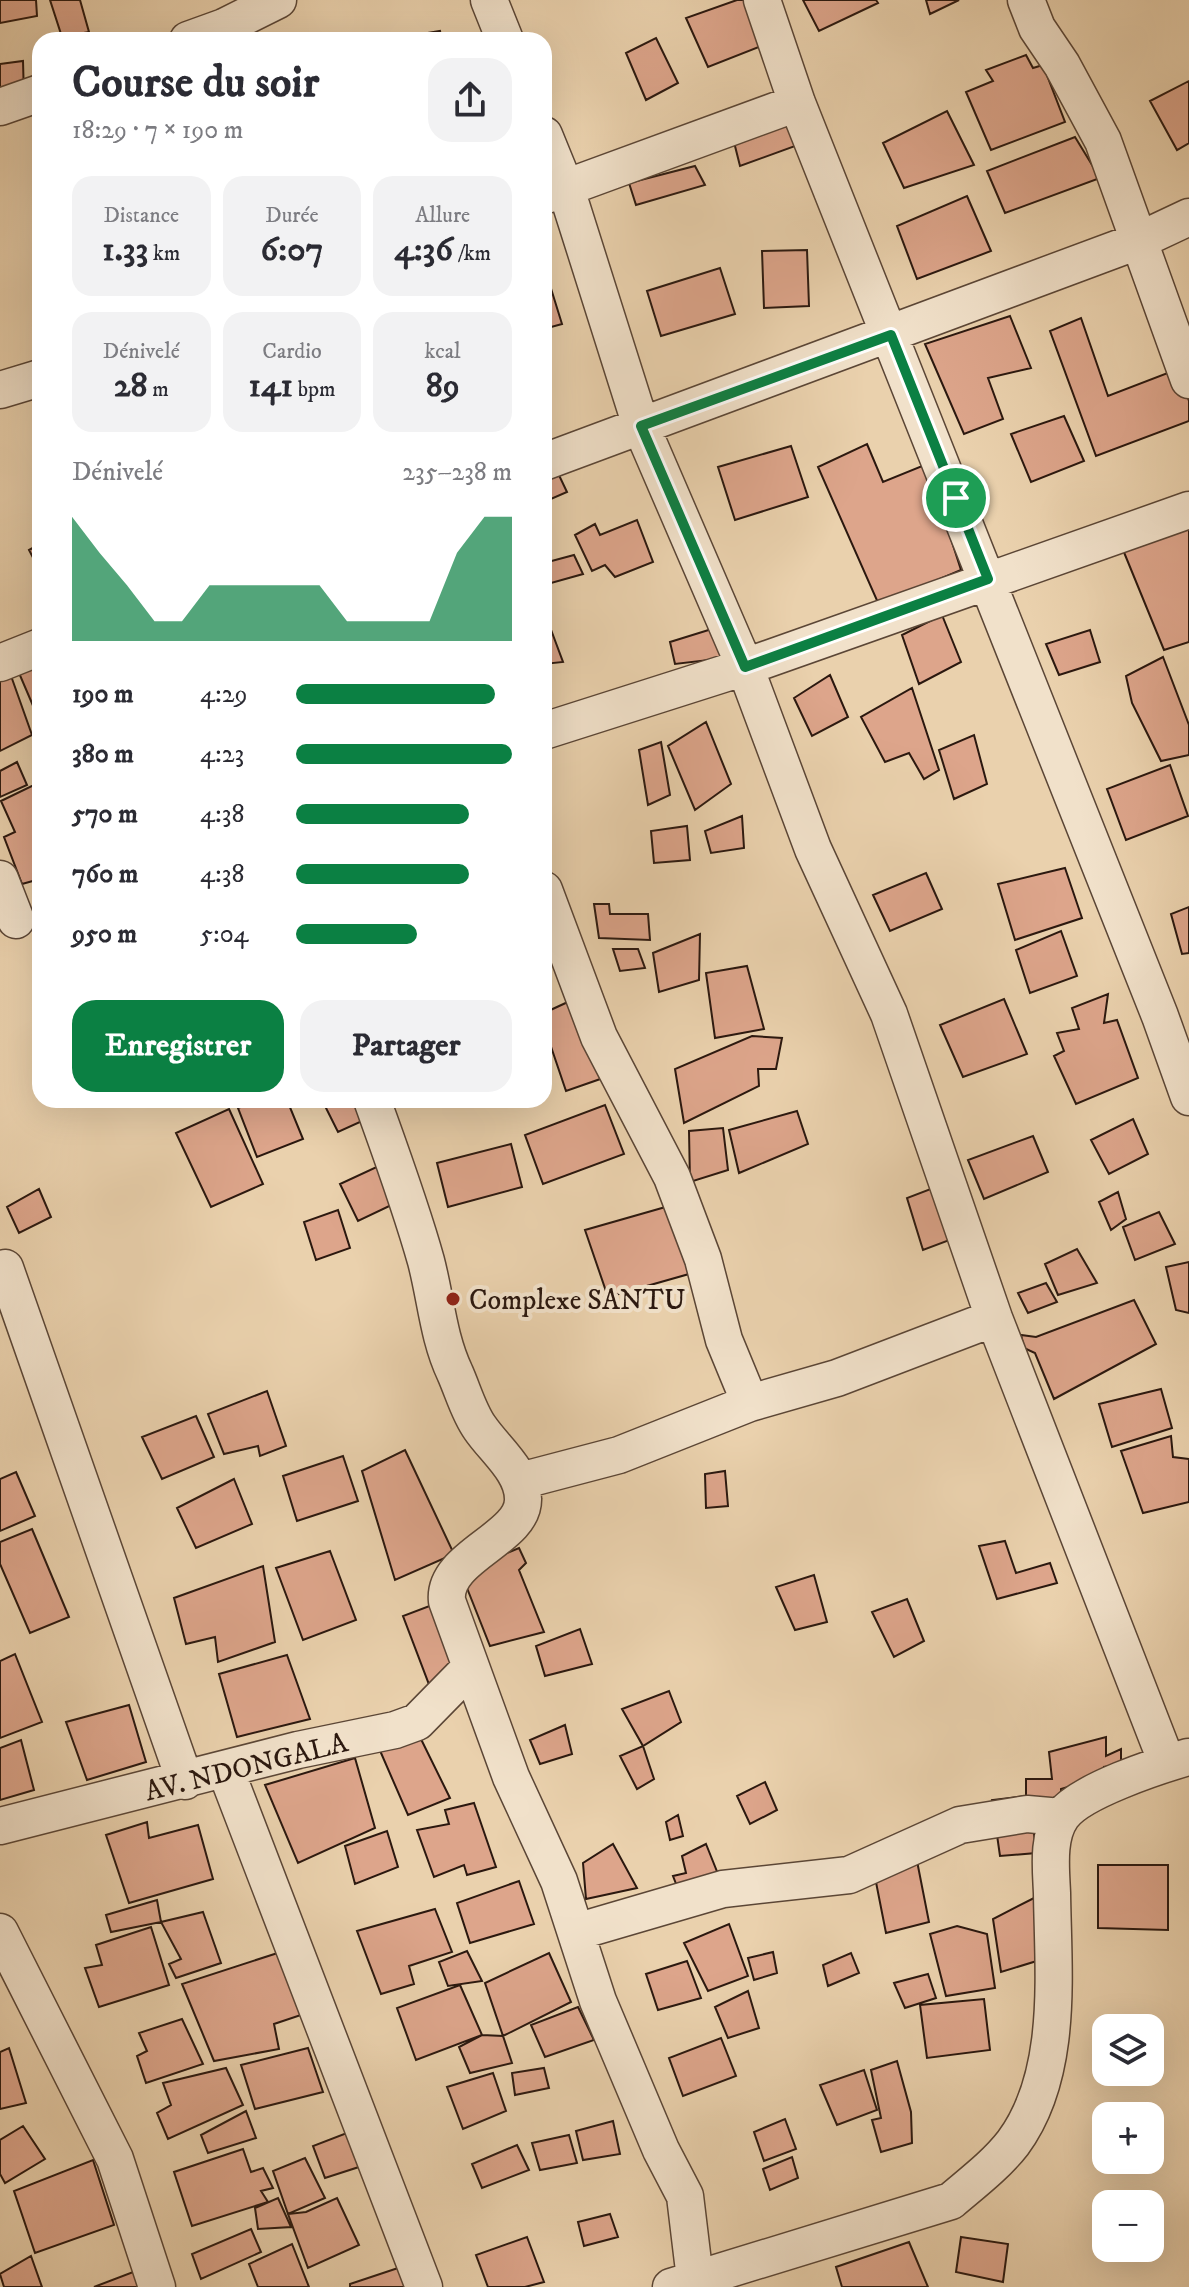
<!DOCTYPE html>
<html lang="fr">
<meta charset="utf-8">
<style>
body{margin:0;font-family:"IM FELL DW Pica",serif;background:#f2f2f3;color:#2b2b33;height:100vh;display:flex;flex-direction:column;font-size:30px;white-space:nowrap}
*{box-sizing:border-box;margin:0}
p{font-size:26px;color:#7c7c81}
.icon{flex:none;width:44px;height:44px;fill:none;stroke:currentColor;stroke-width:2;stroke-linecap:round;stroke-linejoin:round}
.map{position:relative;flex:1;overflow:hidden}
.sheet{position:absolute;left:32px;top:32px;width:520px;height:1076px;display:flex;flex-direction:column;background:#fff;border-radius:24px;box-shadow:0 8px 32px #0002}
.sheet>*{flex:none}
.controls{position:absolute;left:1092px;top:2014px;display:grid;gap:16px}
.controls a{display:grid;place-items:center;width:72px;height:72px;border-radius:16px;background:#fff;box-shadow:0 8px 32px #0002;font-size:40px}
.pin{position:absolute;display:grid;place-items:center;width:68px;height:68px;color:#fff;margin:-34px;border:4px solid #fff;border-radius:50%;box-shadow:0 2px 8px #0007}
.round{display:grid;place-items:center;flex:none;width:84px;height:84px;border-radius:24px;background:#f2f2f3}
.summary{display:flex;align-items:center;justify-content:space-between;height:136px;padding:0 40px}
h1{font-size:44px;font-weight:800;line-height:60px}
.stats{display:grid;grid-template-columns:repeat(3,1fr);gap:12px;height:136px;padding:8px 40px}
.stats div{display:grid;align-content:center;border-radius:20px;background:#f2f2f3;text-align:center}
.stats b{font-size:34px;font-weight:800}
.stats small{font-size:22px;font-weight:400}
.stats p{font-size:22px}
.chart{height:224px;padding:16px 40px}
.chart p{display:flex;justify-content:space-between}
.chart svg{width:100%;height:144px;margin-top:8px;fill:#0b8043;opacity:.7}
.button{display:flex;gap:16px;margin-top:auto;padding:16px 40px}
.button a{flex:1;height:92px;border-radius:24px;background:#0b8043;color:#fff;font-size:32px;font-weight:800;line-height:92px;text-align:center}
.button a+a{background:#f2f2f3;color:#2b2b33}
ul{padding:0 40px;list-style:none;font-size:26px}
li{display:grid;grid-template-columns:128px 96px 1fr;align-items:center;height:60px}
li i{height:20px;border-radius:10px;background:#0b8043}
.map>svg:first-child{display:block}
</style>
<div class="map">
<svg width="1189" height="2287" viewBox="0 0 1189 2287">
<rect width="100%" height="100%" fill="#ead1ad"/>
<filter id="stains"><feTurbulence type="fractalNoise" baseFrequency=".0025" numOctaves="4"/><feColorMatrix values="0 0 0 0 .2 0 0 0 0 .09 0 0 0 0 .02 0 0 0 .5 -.17"/></filter>
<radialGradient id="worn" r=".72"><stop offset=".6" stop-color="#630" stop-opacity="0"/><stop offset="1" stop-color="#630" stop-opacity=".3"/></radialGradient>
<path fill="#dda58b" stroke="#2b180f" stroke-width="2" d="M0,0H36L37,16L0,23Z
M50,0H80L89,32L62,37Z
M737,0H747L764,45L708,67L686,18Z
M803,0H876L878,3L819,31Z
M926,0H959L930,14Z
M440,31L442,40L392,39Z
M656,38L678,83L646,100L626,53Z
M1026,55L1033,68L1043,65L1065,122L991,150L966,92L993,81L986,70Z
M23,61L24,98H0V64Z
M1189,81V143L1177,150L1150,101Z
M947,111L974,165L904,188L883,143Z
M789,115L798,145L740,166L733,138Z
M1075,137L1100,178L1005,213L987,171Z
M695,166L705,185L636,205L629,183Z
M967,196L991,251L917,279L897,226Z
M807,250L809,306L764,308L762,251Z
M544,266L562,324L544,329Z
M720,268L735,314L661,336L647,291Z
M1010,316L1031,368L988,378L1003,419L964,434L925,344Z
M1081,318L1108,396L1178,369L1189,401V421L1096,456L1050,331Z
M1064,416L1084,461L1031,482L1011,434Z
M867,444L883,482L927,464L961,570L879,605L818,467Z
M791,446L808,497L735,520L718,467Z
M557,471L567,492L544,502V478Z
M637,520L653,562L615,577L605,565L592,571L575,535L595,524L600,535Z
M1189,521V642L1164,650L1121,545Z
M40,544V571L29,550Z
M574,555L583,574L544,585V563Z
M544,611L563,662L544,664Z
M942,615L961,662L919,684L902,635Z
M715,628L726,658L675,664L670,642Z
M1090,630L1100,662L1059,675L1046,644Z
M1163,657L1189,725V755L1161,761L1132,703L1126,676Z
M40,664V722L19,673Z
M10,673L32,735L0,751V677Z
M830,675L848,717L812,736L794,698Z
M912,688L939,770L924,779L909,753L885,762L861,717Z
M706,722L731,784L695,810L668,746Z
M974,735L987,784L954,799L939,750Z
M661,742L670,795L648,805L639,750Z
M17,762L27,785L0,797V771Z
M1170,765L1188,816L1126,840L1107,789Z
M40,782V879L22,884L4,837L15,832L1,801Z
M742,816L744,848L711,853L705,831Z
M687,826L690,860L654,863L651,831Z
M1065,868L1082,918L1015,940L998,884Z
M926,873L942,909L890,931L873,895Z
M594,904H609L610,914H648L650,940L599,938Z
M1189,907V953L1182,954L1171,914Z
M1061,931L1077,976L1030,993L1016,950Z
M700,934L699,980L659,992L653,953Z
M613,949H638L645,968L620,971Z
M747,966L764,1029L715,1038L706,973Z
M1108,994L1104,1023L1117,1020L1138,1078L1076,1104L1054,1056L1064,1051L1057,1033L1079,1029L1072,1008Z
M583,995L606,1077L566,1091L544,1026V1013Z
M1004,999L1027,1054L963,1077L940,1025Z
M752,1036L782,1038L776,1069H758L759,1086L684,1123L675,1069Z
M258,1100H287L303,1139L257,1157L238,1108Z
M322,1100H363L371,1117L338,1132Z
M605,1105L624,1154L543,1184L525,1135Z
M229,1109L263,1184L211,1207L176,1133Z
M797,1111L808,1144L739,1173L729,1130Z
M1133,1119L1148,1154L1109,1174L1091,1140Z
M723,1128L728,1170L690,1182L689,1131Z
M1033,1136L1048,1172L984,1199L968,1160Z
M511,1144L522,1187L448,1207L437,1163Z
M383,1164L402,1200L358,1221L340,1184Z
M941,1185L955,1238L923,1250L907,1198Z
M39,1189L51,1217L19,1233L7,1207Z
M1118,1192L1126,1219L1111,1230L1099,1202Z
M669,1206L696,1272L608,1297L585,1230Z
M338,1210L350,1248L316,1260L304,1222Z
M1159,1212L1175,1244L1135,1260L1123,1227Z
M1077,1249L1097,1283L1058,1295L1045,1264Z
M1189,1262V1313L1176,1310L1166,1267Z
M1046,1283L1057,1302L1028,1313L1018,1293Z
M1134,1300L1156,1344L1054,1399L1035,1353L1024,1348L1021,1335L1036,1337Z
M1161,1389L1172,1428L1112,1447L1099,1404Z
M267,1391L286,1446L260,1456L258,1446L224,1454L208,1414Z
M196,1416L214,1457L162,1479L142,1437Z
M1171,1436L1173,1457L1189,1459V1502L1143,1513L1121,1451Z
M405,1450L454,1554L395,1580L362,1471Z
M343,1456L358,1501L297,1521L283,1476Z
M725,1471L728,1506L706,1508L705,1474Z
M16,1472L35,1516L0,1531V1479Z
M234,1479L252,1524L196,1548L177,1508Z
M32,1529L69,1617L30,1633L0,1564V1542Z
M1005,1541L1016,1573L1050,1563L1057,1583L997,1599L979,1546Z
M519,1548L526,1563L519,1570L544,1632L490,1646L465,1583L481,1564Z
M330,1551L356,1620L303,1640L276,1568Z
M263,1566L275,1642L218,1662L215,1637L186,1644L174,1598Z
M814,1575L827,1622L795,1630L776,1587Z
M907,1599L924,1641L894,1657L872,1612Z
M440,1602L471,1667L430,1687L403,1616Z
M580,1629L592,1664L545,1676L536,1646Z
M15,1654L42,1722L0,1738V1661Z
M287,1655L310,1719L237,1737L219,1674Z
M669,1691L681,1722L643,1746L622,1709Z
M129,1705L146,1762L87,1780L66,1722Z
M565,1725L572,1754L540,1764L530,1740Z
M417,1731L450,1798L408,1815L378,1746Z
M1106,1737V1756L1121,1749V1765L1104,1767L1105,1776L1061,1789V1817L1031,1804L1036,1853L1000,1856L992,1800L1026,1796V1779H1052L1049,1752Z
M21,1740L34,1790L0,1800V1748Z
M643,1746L654,1779L637,1789L620,1756Z
M355,1758L375,1828L298,1863L265,1785Z
M765,1782L777,1810L750,1824L737,1796Z
M474,1803L496,1867L467,1875L464,1865L434,1877L417,1830L449,1824L445,1810Z
M678,1815L683,1836L670,1840L666,1822Z
M147,1822L149,1838L198,1825L213,1879L129,1903L106,1835Z
M387,1831L398,1867L355,1884L345,1846Z
M613,1844L637,1888L586,1899L583,1863Z
M706,1844L728,1899L689,1917L673,1876L686,1873L682,1856Z
M917,1861L929,1922L886,1933L874,1872Z
M1098,1865H1168V1930L1098,1928Z
M519,1881L534,1924L470,1943L457,1903Z
M1036,1897L1053,1956L1001,1972L993,1919Z
M157,1900L161,1922L111,1932L106,1915Z
M435,1909L452,1952L409,1966L414,1984L381,1994L357,1931Z
M203,1912L221,1963L176,1978L169,1964L181,1959L161,1922Z
M729,1924L748,1976L708,1991L684,1943Z
M957,1926L987,1934L995,1988L946,1996L930,1934Z
M151,1927L169,1985L99,2007L85,1968L102,1965L96,1945Z
M290,1949L316,2010L274,2024L279,2049L214,2061L182,1984Z
M467,1951L482,1981L448,1986L439,1962Z
M773,1952L777,1973L754,1980L748,1958Z
M549,1953L571,2002L503,2036L485,1983Z
M851,1953L859,1973L828,1986L823,1965Z
M687,1961L701,1998L658,2010L646,1974Z
M928,1974L936,1998L905,2008L894,1983Z
M460,1985L482,2035L416,2060L397,2008Z
M748,1991L759,2028L728,2038L715,2007Z
M984,1999L990,2050L927,2058L920,2005Z
M578,2007L594,2040L545,2057L531,2025Z
M182,2019L203,2064L146,2083L137,2056L147,2051L139,2033Z
M482,2035L503,2036L512,2063L470,2073L459,2047Z
M721,2038L736,2076L683,2096L669,2058Z
M9,2048L26,2103L0,2109V2052Z
M308,2048L323,2092L255,2109L241,2065Z
M897,2061L911,2112L912,2143L881,2152L872,2120L881,2118L871,2070Z
M226,2068L243,2105L168,2139L157,2113L171,2105L163,2083Z
M544,2068L549,2088L515,2095L512,2073Z
M864,2070L877,2110L837,2125L820,2085Z
M493,2073L506,2111L463,2129L447,2087Z
M246,2111L256,2138L208,2153L201,2135Z
M785,2119L796,2149L764,2161L754,2132Z
M613,2121L620,2154L583,2160L576,2131Z
M23,2126L45,2159L5,2183L0,2174V2140Z
M352,2131L365,2165L325,2178L313,2146Z
M569,2135L577,2163L540,2170L532,2143Z
M517,2145L529,2170L482,2188L472,2164Z
M243,2149L251,2172L263,2168L273,2188L261,2191L268,2202L192,2226L174,2172Z
M792,2157L798,2178L770,2190L763,2169Z
M305,2158L325,2198L288,2214L273,2171Z
M93,2160L114,2225L35,2253L14,2191Z
M278,2198L291,2227L258,2229L255,2208Z
M337,2198L359,2245L308,2268L288,2214L306,2212Z
M610,2214L618,2237L584,2246L578,2222Z
M251,2229L261,2252L201,2279L192,2254Z
M527,2237L544,2282L525,2287H488L476,2255Z
M961,2237L1008,2244L1003,2282L956,2272Z
M909,2242L928,2287H842L836,2267Z
M292,2244L309,2287H258L249,2264Z
M31,2256L42,2287H4L0,2274Z
M419,2261L430,2287H350V2284Z
M141,2269L148,2287H94Z"/>
<g fill="none" stroke-linecap="round" stroke-linejoin="round">
<g stroke="#5b4636" stroke-width="39">
<path id="street" d="M489,0L505,40
M762,0L797,103L1160,1016L1189,1097
M1026,0L1037,28L1062,65L1103,141L1189,380
M188,40L224,27L278,0
M0,107L40,93
M544,135L566,189L641,426L745,667L813,849L889,1014L994,1318L1167,1763
M546,195L797,103
M0,390L40,378
M544,462L1138,241L1189,217
M0,663L40,647
M544,731L745,667L1189,510
M0,879L16,920
M544,890L599,1037L672,1177L703,1259L724,1340L750,1403
M372,1100C391,1153 411,1207 426,1261C436,1299 438,1337 455,1373C463,1391 469,1413 480,1428C495,1450 523,1471 523,1499C524,1539 442,1556 447,1601L511,1777L559,1881L598,2001L661,2150L685,2196L695,2279
M5,1268L185,1781
M520,1481L619,1455L750,1403L837,1378L994,1318
M226,1771L424,2287
M0,1826L298,1750L395,1730L417,1722L471,1667
M0,1932L115,2159L157,2287
M576,1932L723,1889L849,1875L960,1825L1027,1814L1061,1817
M671,2287L951,2201C972,2183 996,2165 1013,2143C1064,2074 1053,1973 1052,1893C1051,1869 1047,1837 1062,1816C1080,1791 1157,1766 1188,1757"/>
</g>
<use href="#street" stroke="#f1e1ca" stroke-width="36"/>
</g>
<g fill="none" stroke-linecap="round" stroke-linejoin="round">
<g stroke="#fff" stroke-width="16">
<path id="route" d="M891,335L988,579L745,667L641,426Z"/>
</g>
<use href="#route" stroke="#0b8043" stroke-width="10"/>
</g>
<circle fill="#8f2418" stroke="#f1e1ca" stroke-width="3" cx="453" cy="1299" r="8"/>
<g text-anchor="middle" stroke-width="8" stroke-linejoin="round" paint-order="stroke">
<g font-size="28" fill="#2b180f" stroke="#f1e1ca" text-anchor="start">
<text x="469" y="1309">Complexe SANTU</text>
</g>
<g font-size="28" fill="#2b180f" stroke="#f1e1ca">
<text transform="translate(246 1766) rotate(-14)" y="10">AV. NDONGALA</text>
</g>
</g>
<rect width="100%" height="100%" filter="url(#stains)"/>
<rect width="100%" height="100%" fill="url(#worn)"/>
</svg>
<div class="controls">
<a><svg class="icon" aria-label="layers" viewBox="0 0 24 24"><path d="M12 4l9 5-9 5-9-5zM3 14l9 5 9-5"/></svg></a>
<a>+</a>
<a>−</a>
</div>
<div class="pin" style="left:956px;top:498px;background:#1e9e55"><svg class="icon" aria-label="arrive" viewBox="0 0 24 24"><path d="M6 21V4h12l-3 4 3 4H6"/></svg></div>
<section class="sheet">
<div class="summary"><div><h1>Course du soir</h1><p>18:29 · 7 × 190 m</p></div><a class="round"><svg class="icon" aria-label="share" viewBox="0 0 24 24"><path d="M12 15V3M7 8l5-5 5 5M5 13v7h14v-7"/></svg></a></div>
<div class="stats">
<div><p>Distance</p><b>1.33<small> km</small></b></div>
<div><p>Durée</p><b>6:07</b></div>
<div><p>Allure</p><b>4:36<small> /km</small></b></div>
</div>
<div class="stats">
<div><p>Dénivelé</p><b>28<small> m</small></b></div>
<div><p>Cardio</p><b>141<small> bpm</small></b></div>
<div><p>kcal</p><b>89</b></div>
</div>
<div class="chart"><p><span>Dénivelé</span>235–238 m</p>
<svg viewBox="0 0 160 44" preserveAspectRatio="none"><path d="M0 44V6L10 17L20 27L30 38L40 38L50 27L60 27L70 27L80 27L90 27L100 38L110 38L120 38L130 38L140 17L150 6L160 6V44z"/></svg>
</div>
<ul>
<li><b>190 m</b>4:29<i style="width:92%"></i></li>
<li><b>380 m</b>4:23<i style="width:100%"></i></li>
<li><b>570 m</b>4:38<i style="width:80%"></i></li>
<li><b>760 m</b>4:38<i style="width:80%"></i></li>
<li><b>950 m</b>5:04<i style="width:56%"></i></li>
</ul>
<div class="button"><a>Enregistrer</a><a>Partager</a></div>
</section>
</div>
